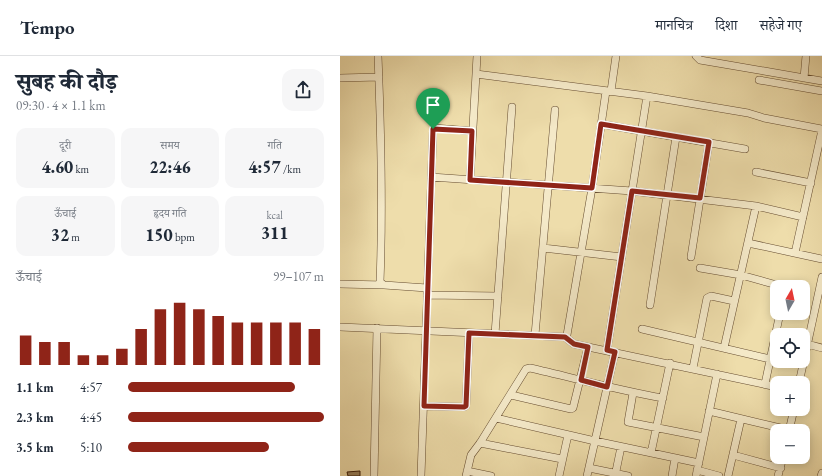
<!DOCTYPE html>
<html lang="hi">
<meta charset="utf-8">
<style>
body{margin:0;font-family:"EB Garamond","Noto Serif Devanagari",serif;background:#f6f6f7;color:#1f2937;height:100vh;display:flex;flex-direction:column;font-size:15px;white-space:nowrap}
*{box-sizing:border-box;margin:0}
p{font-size:13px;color:#747a83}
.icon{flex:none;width:22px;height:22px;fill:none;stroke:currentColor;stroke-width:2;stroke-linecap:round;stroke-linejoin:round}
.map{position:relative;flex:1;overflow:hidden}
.details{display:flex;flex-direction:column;background:#fff;width:340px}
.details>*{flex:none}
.needle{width:26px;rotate:9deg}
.controls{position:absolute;left:430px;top:224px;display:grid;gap:8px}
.controls a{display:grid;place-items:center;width:40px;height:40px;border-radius:8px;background:#fff;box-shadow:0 2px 10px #0003;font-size:20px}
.pin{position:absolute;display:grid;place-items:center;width:34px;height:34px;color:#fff;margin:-41px -17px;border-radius:50% 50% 50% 0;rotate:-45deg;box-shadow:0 0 4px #0007}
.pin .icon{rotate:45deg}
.round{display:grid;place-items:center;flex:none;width:42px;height:42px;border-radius:12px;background:#f6f6f7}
.summary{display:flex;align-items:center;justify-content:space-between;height:68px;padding:0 16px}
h1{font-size:22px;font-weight:800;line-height:30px}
.figures{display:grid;grid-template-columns:repeat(3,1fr);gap:6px;height:68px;padding:4px 16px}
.figures div{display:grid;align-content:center;border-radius:10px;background:#f6f6f7;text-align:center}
.figures b{font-size:17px;font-weight:800}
.figures small{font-size:11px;font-weight:400}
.figures p{font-size:11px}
.chart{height:112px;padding:8px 16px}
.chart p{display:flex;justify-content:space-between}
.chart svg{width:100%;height:72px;margin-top:4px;stroke:#8f2418;stroke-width:6}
ul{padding:0 16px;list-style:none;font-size:13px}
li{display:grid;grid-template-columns:64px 48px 1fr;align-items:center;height:30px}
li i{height:10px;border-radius:5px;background:#8f2418}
header{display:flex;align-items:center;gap:24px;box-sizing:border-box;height:56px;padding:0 20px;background:#fff;border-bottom:1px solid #e0e1e3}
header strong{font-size:19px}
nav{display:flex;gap:22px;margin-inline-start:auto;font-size:14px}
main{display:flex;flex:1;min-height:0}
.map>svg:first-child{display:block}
</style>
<header>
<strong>Tempo</strong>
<nav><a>मानचित्र</a><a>दिशा</a><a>सहेजे गए</a></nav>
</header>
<main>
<section class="details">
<div class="summary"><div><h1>सुबह की दौड़</h1><p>09:30 · 4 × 1.1 km</p></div><a class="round"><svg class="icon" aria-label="share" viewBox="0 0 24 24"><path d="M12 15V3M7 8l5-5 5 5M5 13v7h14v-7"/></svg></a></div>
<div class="figures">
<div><p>दूरी</p><b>4.60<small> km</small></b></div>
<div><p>समय</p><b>22:46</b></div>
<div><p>गति</p><b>4:57<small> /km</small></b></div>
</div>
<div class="figures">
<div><p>ऊँचाई</p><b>32<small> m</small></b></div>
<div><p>हृदय गति</p><b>150<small> bpm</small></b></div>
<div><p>kcal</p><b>311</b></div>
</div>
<div class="chart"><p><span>ऊँचाई</span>99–107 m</p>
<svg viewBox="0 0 160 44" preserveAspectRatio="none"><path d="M5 44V26M15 44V30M25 44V30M35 44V38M45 44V38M55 44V34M65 44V22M75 44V10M85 44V6M95 44V10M105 44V14M115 44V18M125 44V18M135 44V18M145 44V18M155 44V22"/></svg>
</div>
<ul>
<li><b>1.1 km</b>4:57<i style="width:85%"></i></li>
<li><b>2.3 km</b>4:45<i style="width:100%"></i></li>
<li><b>3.5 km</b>5:10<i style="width:72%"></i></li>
</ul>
</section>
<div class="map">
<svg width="482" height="420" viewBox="0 0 482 420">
<rect width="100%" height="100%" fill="#eeddab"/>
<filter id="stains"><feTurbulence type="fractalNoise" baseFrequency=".005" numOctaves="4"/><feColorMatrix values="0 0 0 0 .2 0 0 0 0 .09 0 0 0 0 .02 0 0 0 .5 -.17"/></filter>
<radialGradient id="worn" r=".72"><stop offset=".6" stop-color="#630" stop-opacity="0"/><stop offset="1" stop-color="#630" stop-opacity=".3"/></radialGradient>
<path fill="#96805c" stroke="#371b07" d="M20,415V420H8L7,416Z"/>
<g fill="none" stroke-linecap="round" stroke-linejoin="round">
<g stroke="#654c30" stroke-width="8">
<path id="minor" d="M38,0C41,75 43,150 40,226L44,229L87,232
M356,0L360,4L482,25
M136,18L307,40L408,57L424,62L482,73
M0,22L39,21
M464,22L466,0
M419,24L482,35
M271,35L276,0
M261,68L405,93
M416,116L471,127
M91,121L292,135L416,150L384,292
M130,124L137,0
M416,150L463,161
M408,187L482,203
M203,192L282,201
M455,197L482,74
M351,201L369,86
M360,212L401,219L444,231
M0,228L44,229
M87,239L158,240
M310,249L336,81
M0,271L225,281L234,288L437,331
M302,273L430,303
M155,278L172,51
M195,279L215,54
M225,281L227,279L252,132L266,35
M467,288L482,292
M267,294L307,40
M353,312L367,242L371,240L394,245
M459,327L482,221
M425,328L440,257
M293,337L288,366L364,381
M171,339L231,353L233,352L248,291
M84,350L124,351L126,350L129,277
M369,355L449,374
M156,362L255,385L359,407
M449,375L454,353
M140,387L222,403
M311,397L330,307
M393,399L441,412
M249,412L288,420
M357,414L379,420
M127,415L151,420
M34,420L37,272
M81,420L93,75L94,72L132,75
M126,420L131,399L140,387L186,313L190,312C234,322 278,334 323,342
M219,420L228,379
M247,420L275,296
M275,420L281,391
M332,420L335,402
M356,420L377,318
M388,420L401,363
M438,420L443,401
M481,420L482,417"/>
</g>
<use href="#minor" stroke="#f4e9c8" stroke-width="7"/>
</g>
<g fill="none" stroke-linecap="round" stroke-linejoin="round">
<g stroke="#fff" stroke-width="8">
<path id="route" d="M261,68L369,86L360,142L292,135L267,294L275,296L267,331L241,324L248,291L234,288L225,281L129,277L126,350L124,351L84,350L93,73L132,75L130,124L252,132Z"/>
</g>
<use href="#route" stroke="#8f2418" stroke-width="5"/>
</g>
<rect width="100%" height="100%" filter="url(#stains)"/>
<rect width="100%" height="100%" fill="url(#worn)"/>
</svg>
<div class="controls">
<a><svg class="needle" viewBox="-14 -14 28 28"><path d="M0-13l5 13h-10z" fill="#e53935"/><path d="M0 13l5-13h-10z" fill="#747a83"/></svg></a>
<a><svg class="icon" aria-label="locate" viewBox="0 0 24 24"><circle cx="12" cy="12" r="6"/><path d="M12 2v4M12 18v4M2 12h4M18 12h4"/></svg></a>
<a>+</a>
<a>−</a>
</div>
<div class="pin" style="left:93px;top:73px;background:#1e9e55"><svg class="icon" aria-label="arrive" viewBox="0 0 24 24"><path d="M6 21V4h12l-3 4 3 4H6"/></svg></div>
</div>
</main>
